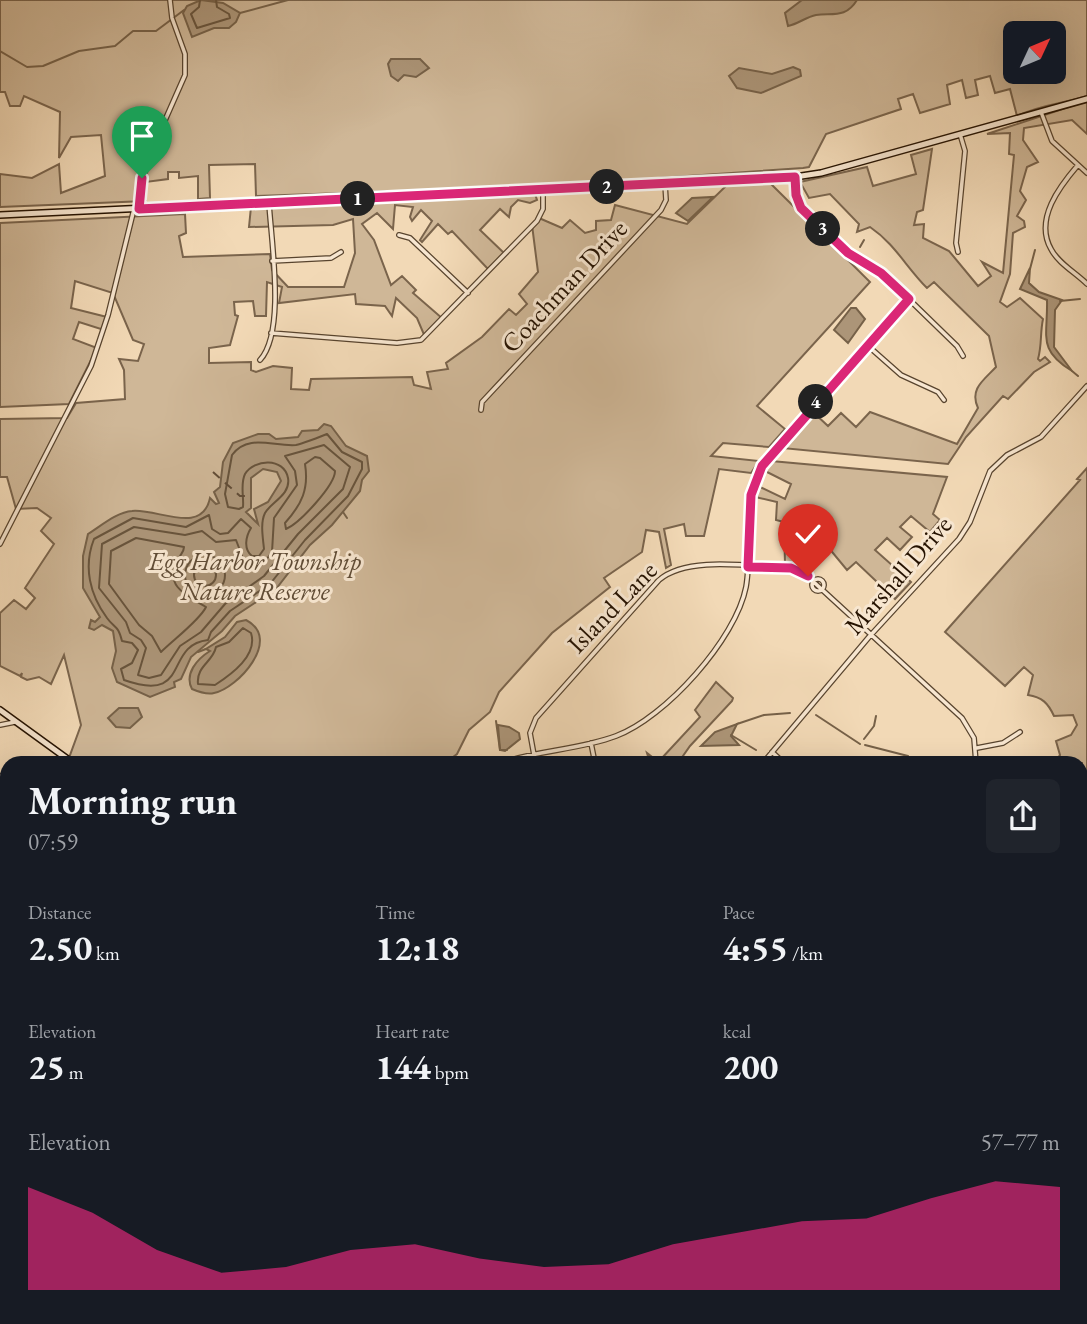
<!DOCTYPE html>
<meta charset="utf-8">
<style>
body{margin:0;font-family:"EB Garamond",serif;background:#20242c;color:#f1f3f6;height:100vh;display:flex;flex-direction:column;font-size:26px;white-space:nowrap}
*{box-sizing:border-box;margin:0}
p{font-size:23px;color:#9ea1a6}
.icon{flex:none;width:38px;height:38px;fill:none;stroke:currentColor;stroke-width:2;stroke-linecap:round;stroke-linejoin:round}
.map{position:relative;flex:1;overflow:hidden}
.drawer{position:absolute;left:0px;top:756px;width:1088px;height:569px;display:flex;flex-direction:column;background:#171b24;border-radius:21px 21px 0 0;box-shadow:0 7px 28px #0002}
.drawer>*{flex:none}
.needle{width:46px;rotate:46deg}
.buttons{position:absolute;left:1003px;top:21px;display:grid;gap:14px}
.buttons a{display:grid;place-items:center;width:63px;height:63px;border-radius:10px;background:#171b24;box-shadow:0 7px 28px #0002;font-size:35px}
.pin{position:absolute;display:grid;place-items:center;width:60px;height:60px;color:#fff;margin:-72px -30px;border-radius:50% 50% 50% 0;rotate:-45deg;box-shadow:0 0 7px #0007}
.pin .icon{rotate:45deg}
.km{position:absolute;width:35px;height:35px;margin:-18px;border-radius:50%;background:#222;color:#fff;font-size:19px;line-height:35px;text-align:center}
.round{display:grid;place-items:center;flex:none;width:74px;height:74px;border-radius:10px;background:#20242c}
.summary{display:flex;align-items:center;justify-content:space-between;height:119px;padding:0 28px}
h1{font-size:38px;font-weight:700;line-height:52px}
.figures{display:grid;grid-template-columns:repeat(3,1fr);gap:10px;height:119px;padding:7px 28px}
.figures div{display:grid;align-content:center}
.figures b{font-size:35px;font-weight:700}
.figures small{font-size:19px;font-weight:400}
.figures p{font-size:19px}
.chart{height:196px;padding:14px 28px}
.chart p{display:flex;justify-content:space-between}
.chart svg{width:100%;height:126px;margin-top:7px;fill:#db2777;opacity:.7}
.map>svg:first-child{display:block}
</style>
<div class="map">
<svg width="1087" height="1324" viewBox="0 0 1087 1324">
<rect width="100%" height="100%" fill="#f2d9b6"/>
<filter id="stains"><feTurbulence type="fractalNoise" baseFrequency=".00286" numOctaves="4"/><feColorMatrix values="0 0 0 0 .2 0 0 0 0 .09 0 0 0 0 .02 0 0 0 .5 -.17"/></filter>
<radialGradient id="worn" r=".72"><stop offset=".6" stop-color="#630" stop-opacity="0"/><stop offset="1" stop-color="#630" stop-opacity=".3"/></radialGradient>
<path fill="#cfb797" stroke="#7a644c" stroke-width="2" fill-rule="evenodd" d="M0,0H1087V96C1062,104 1042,104 1017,116L1010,89L995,93L990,76L975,80L978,95L966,98L962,80L947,85L950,104L920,113L913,94L898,99L901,109L826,134L809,167L803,168L659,178V182L256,196L255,164L209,165L210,198L198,199V176L179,178V172H168V179L145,182L146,201L0,207V174L32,178L59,164L61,193L105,176L101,135L71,137L59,158L60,112L24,96L20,106H10L5,92H0ZM1015,33H1054V72H1015Z
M1087,101V134L1072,120L1024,128L1023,140L1038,162L1027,167L1020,191L1026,200L1017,216L1024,221L1025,227L1013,233L1010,274L1000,302L1007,307L1020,298L1043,319C1040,333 1042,345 1038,359L1040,361L1045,357L1050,362L1034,372L1008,399L1003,396L966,437L948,464L782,448L813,412L828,426L841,413L856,427L870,412L957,444L978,408C969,389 984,380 996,367L989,336L934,282L927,288C906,267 895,244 870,227L857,232L859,224L830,194L809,198L800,182L867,167L873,186L916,174L911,155L932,149L923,210L917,212L914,225L924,224L923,238L949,251L978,286L991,276L982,262L1003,273L1014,155L1009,154L1010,133L987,134Z
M769,182L870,282L757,406L785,429L769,447L723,443L711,456L759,461L751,473L719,469L704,536H686L684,524L664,529L671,565L666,568L659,532L646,530L642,552L604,578L610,587L552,633L499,692L490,712L469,730L457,754L445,763H76L69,758L81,725L64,655L51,684L39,677L27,680L21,677L22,673L20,676L0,666V613L14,600L26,609L35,598L25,588L54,544L41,531L51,518L37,508L16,509L7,477H0V419L67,418L76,403L125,399L124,370L119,359L138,361L144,344L133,340L113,293L75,281L71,308L107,317L104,330L79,322L73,339L97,348L69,404L0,407V223L185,214L186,233L179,236L183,257L270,254L272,270L288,287H344L355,253L353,219L333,225L249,227L251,207L535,194L537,200L530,203L518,200L511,207L509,217L500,209L480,230L504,253L488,269L452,231L448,234L438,224L422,242L420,240L432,221L421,210L412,221L410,217L413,207L395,205L393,229L377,213L362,224L374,240L391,285L402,276L416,290L413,293L443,319L425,337L417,318L396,298L392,316L385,306L356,304L355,294L279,303L282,287L267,282L266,316H255L253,301L234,302L235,315L238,316L230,345L209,348V363L251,362V370L256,372L273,366L292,368L291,389L309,390L311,379L412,377L414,385L431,389L427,372L448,369L446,363L482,337L509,309L516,315L527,304L519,294L538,272L532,225L539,218L562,228L570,220L585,233L596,230V221L611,220L615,205L687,224L728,184Z
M771,461L947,477L933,514L940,520L930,532L911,516L900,527L912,537L900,550L887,538L875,550L911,582L895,599L856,562L847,570L814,530L803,541L793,565L785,564L784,522L776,520L777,502L755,497L758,486L785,499L791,484L765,471Z
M1087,468V779L1082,786V763H1054L1060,755L1056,741L1071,735L1077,725L1073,715L1054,716C1048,703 1042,697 1028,695L1033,675L1024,667L1005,686L945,632L1080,480L1077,479Z
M716,682L733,698L732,701L690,746L678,763H650L647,753L656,760L661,759L700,717L695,710Z
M1082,977L1087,983V1137L1082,1133Z
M0,986H7V1054L5,1063H0Z
M1087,1140V1324H934L932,1318H1082V1169L1084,1167L1082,1146Z
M0,1142H7V1318H251L257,1324H0Z
M313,1318H454L460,1323L470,1318H559L554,1324H305Z"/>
<path fill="#ac9578" stroke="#766148" stroke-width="2" fill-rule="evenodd" d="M201,0L223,3L240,13L236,22L229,28H214L192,37L183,13L187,6Z
M802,0H857C846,18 834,13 816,15C806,17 798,24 788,26L785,13Z
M391,59H420L429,68L416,77L404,75L398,81L391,76L388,64Z
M793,67L800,70L801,76L761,93L737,88L729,76L739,68L772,74Z
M713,197L688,221L676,213L692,198Z
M1030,268L1029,283L1039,292L1062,300L1055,310L1054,347L1072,371C1037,350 1048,336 1047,300L1020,289Z
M851,308H856L865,319L848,343L834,330Z
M324,424L331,426L346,446L367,456L369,471L362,480L360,491L332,525L310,545L276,589L235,616L222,631L191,657L181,679L174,682L175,687L150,697L117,682L112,668L116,651L113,631L102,625L94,630L89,628L91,620L95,622L100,617L83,588V556L88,534C101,526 117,512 132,511C157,508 202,536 210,498L216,504L219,503L214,492L220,487L223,462L233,443L258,434H269L276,439L298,437L302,431L318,430ZM263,469L277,472L281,481L268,502L254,509L258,524L246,512L251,508V478Z
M246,620C283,639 237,689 214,693C207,695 199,692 192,689C184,674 197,659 210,651L206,649L225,637L237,622Z
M119,708H138L142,717L130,728L116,727L108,718Z
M737,724L731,736L739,745L701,746L715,732Z
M498,725L509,727L519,733L520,739L505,751L500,750Z"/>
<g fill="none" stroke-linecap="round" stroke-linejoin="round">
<path stroke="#68543c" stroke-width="2" d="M200,0L199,7L191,14L197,28L230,18L229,14L217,7L216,0
M327,434L342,452L362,462V469L348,496L305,540L270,584L230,611L211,632L208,640C163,645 192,704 124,680L121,669L132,663L138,650L132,643L122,641C118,625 115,629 107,618C90,595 83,567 94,539L133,518L186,527L209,515L212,529L220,534L228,533L241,519L251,528C246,536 243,549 252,556H259L264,549C263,538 260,523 265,513C271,502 291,495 288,478C284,457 254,459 245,474C240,484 244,497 243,507L239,509L228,507L225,494L232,455C248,433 274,447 296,445C301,444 320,437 327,434Z
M324,445L350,467L343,489L298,534L264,576L225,604L201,632L180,646L161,675L149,678L138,675L146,648L141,640L130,633L126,622L99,588L102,544L134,527L185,535L202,531L216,542L236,540L244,561L253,565L263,564L272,552L274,518L297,485L295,471L285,456Z
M315,457L320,458L335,471C335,485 300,523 286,529L285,523C302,504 309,489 305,464Z
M136,538L184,547C184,553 180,554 177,561C163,587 190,597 206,607C200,620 173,640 161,652L152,636L139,625L109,584L111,551Z
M185 575a20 20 0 1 1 40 0a20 20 0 1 1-40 0Z
M194 575a11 11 0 1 1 22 0a11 11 0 1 1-22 0Z
M243,628L251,633C258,655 232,674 215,685L198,684C196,666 213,662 216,647L229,642Z"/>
<path stroke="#766148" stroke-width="2" d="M240,13L288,0
M0,51L27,67L43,66L79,51L115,46L133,31H156L184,10
M860,247L864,240
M1030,269L1035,250
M1060,301L1080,299
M1072,371L1078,376
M343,512L347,518
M198,652L206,649
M816,715L860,744
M496,721L500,750H507
M737,724L764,715L790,713
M731,735L756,750
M864,739L874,726L876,716
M865,745L908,756
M562,763L578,759"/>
<path stroke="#624d37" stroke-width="2" stroke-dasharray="9 7" stroke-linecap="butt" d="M213,472L240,496H251"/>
<g stroke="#58442e" stroke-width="6">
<path id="street" d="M1041,112L1052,141L1087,173
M1078,165C1060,186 1034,219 1051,249C1058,263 1076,273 1087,284
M795,177L797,198L804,211L848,253L886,277L957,346L963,356
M139,209L147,161L185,75V54L172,18L170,0
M399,235L410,238L468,293
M958,252L956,243L965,151L960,134
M272,261L331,258L341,252
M271,333L397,343L421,340L537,221L543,209V190
M867,345L901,375L938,392L944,400
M260,360C286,332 271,240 269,203
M481,410L482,402L661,210L666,200L665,184
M0,544L91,366L108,315L134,209
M812 585a6 6 0 1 1 12 0a6 6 0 1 1-12 0Z
M0,725L15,722
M591,743L595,763
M977,748L1003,743L1020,732
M772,752L784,763
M534,755L530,733L536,718L659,580C688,555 753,567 791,568L805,574L962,718L974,738L976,763
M501,763C538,750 579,750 616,736C665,718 736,639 746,587C753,546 742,504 762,466L909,299
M763,763L869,637L959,539L970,522L990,471L1007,455L1041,437L1087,386
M0,776L7,781
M0,835H7
M0,888H7
M0,961H7
M0,1102H5
M1082,1256L1087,1260
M580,1318L588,1324
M662,1318L670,1324
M991,1318L992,1324
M555,1324L560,1318
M720,1324L725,1318"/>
</g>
<g stroke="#251201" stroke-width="8">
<path id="secondary" d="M0,215L795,177L821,173L1087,99
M0,710L73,763
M838,1318L846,1324"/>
</g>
<use href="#street" stroke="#f7e6d0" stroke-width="3.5"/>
<use href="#secondary" stroke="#f7e6d0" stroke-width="5"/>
</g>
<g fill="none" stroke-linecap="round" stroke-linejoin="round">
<g stroke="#fff" stroke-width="14">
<path id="route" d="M142,178L139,209L795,177L796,195L801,208L848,253L881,273L909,299L762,466L751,495L748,567L791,568L808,576"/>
</g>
<use href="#route" stroke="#db2777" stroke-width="9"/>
</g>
<g text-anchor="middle" stroke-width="6" stroke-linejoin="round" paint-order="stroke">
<g font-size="26" fill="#251201" stroke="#f7e6d0">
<text transform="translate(564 286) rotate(-47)" y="9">Coachman Drive</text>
<text transform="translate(898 575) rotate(-49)" y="9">Marshall Drive</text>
<text transform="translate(612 607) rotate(-46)" y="9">Island Lane</text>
</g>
<g font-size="26" font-style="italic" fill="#604c36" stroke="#f7e6d0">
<text x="255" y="570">Egg Harbor Township<tspan x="255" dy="30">Nature Reserve</tspan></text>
</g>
</g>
<rect width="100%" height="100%" filter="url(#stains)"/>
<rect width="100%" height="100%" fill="url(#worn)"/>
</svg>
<div class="buttons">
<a><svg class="needle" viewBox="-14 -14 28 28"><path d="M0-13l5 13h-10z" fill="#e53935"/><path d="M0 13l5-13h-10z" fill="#9ea1a6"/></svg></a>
</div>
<div class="pin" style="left:142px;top:178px;background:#1e9e55"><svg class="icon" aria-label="arrive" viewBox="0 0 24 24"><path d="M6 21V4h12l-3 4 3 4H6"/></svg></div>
<div class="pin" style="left:808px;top:576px;background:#d93025"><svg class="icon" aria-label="check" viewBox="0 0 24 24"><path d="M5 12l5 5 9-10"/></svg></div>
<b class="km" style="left:358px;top:199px">1</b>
<b class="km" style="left:607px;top:187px">2</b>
<b class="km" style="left:823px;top:229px">3</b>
<b class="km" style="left:816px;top:402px">4</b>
<section class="drawer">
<div class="summary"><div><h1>Morning run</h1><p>07:59</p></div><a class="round"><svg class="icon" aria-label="share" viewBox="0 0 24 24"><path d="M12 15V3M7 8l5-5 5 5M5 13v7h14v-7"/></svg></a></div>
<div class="figures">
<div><p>Distance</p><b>2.50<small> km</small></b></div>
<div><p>Time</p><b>12:18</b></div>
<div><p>Pace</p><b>4:55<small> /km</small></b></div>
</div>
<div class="figures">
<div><p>Elevation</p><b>25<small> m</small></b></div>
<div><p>Heart rate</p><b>144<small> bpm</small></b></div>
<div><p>kcal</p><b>200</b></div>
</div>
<div class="chart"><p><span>Elevation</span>57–77 m</p>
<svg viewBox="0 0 160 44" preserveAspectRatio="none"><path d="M0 44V8L10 17L20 30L30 38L40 36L50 30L60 28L70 33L80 36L90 35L100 28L110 24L120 20L130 19L140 12L150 6L160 8V44z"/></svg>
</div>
</section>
</div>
